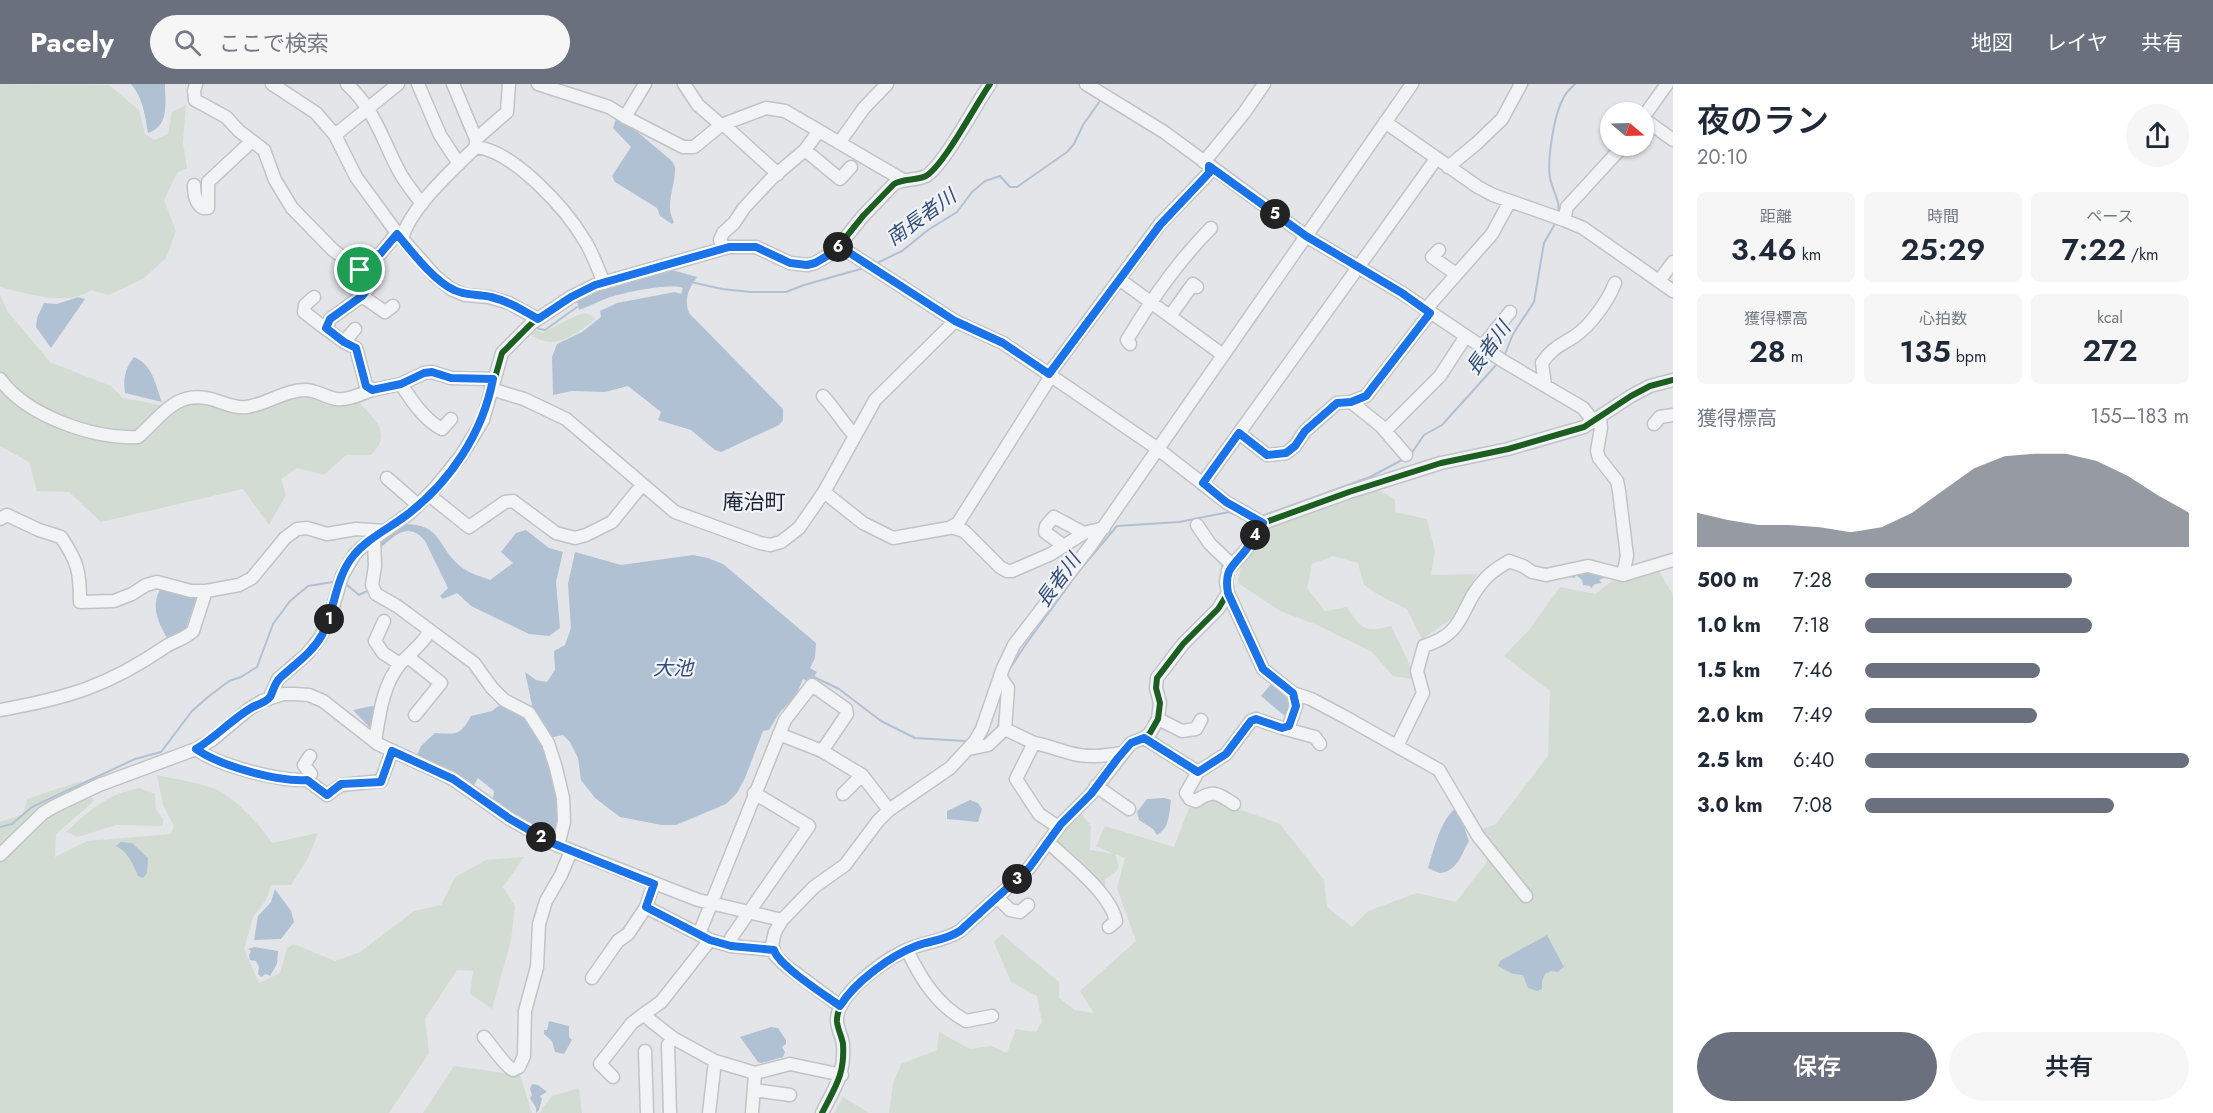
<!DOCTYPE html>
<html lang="ja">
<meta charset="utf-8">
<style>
body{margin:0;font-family:Jost,"Noto Sans JP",sans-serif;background:#f6f6f7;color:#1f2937;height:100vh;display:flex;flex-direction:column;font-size:22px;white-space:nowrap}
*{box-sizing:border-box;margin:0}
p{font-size:20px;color:#747a83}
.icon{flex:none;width:33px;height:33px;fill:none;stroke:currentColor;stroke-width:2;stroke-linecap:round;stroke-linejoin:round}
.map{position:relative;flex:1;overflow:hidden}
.sheet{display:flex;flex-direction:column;background:#fff;width:540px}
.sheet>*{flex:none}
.needle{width:39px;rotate:109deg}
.tools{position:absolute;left:1600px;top:18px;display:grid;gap:12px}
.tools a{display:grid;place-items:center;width:54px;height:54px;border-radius:50%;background:#fff;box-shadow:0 2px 4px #0004;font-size:30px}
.pin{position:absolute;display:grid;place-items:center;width:51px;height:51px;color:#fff;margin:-26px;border:3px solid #fff;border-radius:50%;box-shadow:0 2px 6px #0007}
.km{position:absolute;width:30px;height:30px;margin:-15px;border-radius:50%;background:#222;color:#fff;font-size:16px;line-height:30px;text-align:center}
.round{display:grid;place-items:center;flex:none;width:63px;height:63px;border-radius:32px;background:#f6f6f7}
.head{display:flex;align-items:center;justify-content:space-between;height:102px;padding:0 24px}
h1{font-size:33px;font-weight:600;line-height:45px}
.stats{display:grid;grid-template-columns:repeat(3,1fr);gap:9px;height:102px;padding:6px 24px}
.stats div{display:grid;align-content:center;border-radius:9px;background:#f6f6f7;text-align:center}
.stats b{font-size:30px;font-weight:600}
.stats small{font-size:16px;font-weight:400}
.stats p{font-size:16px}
.chart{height:168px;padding:12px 24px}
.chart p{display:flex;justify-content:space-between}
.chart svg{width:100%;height:108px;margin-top:6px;fill:#6a707d;opacity:.7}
.action{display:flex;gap:12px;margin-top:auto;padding:12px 24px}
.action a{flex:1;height:69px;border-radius:36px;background:#6a707d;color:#fff;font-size:24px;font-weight:600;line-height:69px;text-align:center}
.action a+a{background:#f6f6f7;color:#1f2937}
ul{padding:0 24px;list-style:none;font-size:20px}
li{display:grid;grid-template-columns:96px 72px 1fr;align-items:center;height:45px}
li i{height:15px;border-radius:8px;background:#6a707d}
header{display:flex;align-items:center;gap:36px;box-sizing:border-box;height:84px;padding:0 30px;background:#6a707d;color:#fff}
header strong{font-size:28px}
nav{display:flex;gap:33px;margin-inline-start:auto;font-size:21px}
.search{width:420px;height:54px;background:#f6f6f7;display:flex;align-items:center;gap:15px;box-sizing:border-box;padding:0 21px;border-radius:33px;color:#747a83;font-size:22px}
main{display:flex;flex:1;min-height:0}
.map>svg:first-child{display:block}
</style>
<header>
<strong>Pacely</strong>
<div class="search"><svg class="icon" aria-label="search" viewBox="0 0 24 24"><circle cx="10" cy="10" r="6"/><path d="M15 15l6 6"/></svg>ここで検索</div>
<nav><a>地図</a><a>レイヤ</a><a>共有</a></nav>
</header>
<main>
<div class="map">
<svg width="1673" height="1029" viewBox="0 0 1673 1029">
<rect width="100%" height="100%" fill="#e3e5e8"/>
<path fill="#d3dcd3" d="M0,0L109,1L139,26L145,50L154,56L168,50L172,28L186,21L183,58L187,84L177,89L164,116L176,147L166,174L144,194L109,211L91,206C68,223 25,209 0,203Z
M0,211L8,228L50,278L111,302L123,314L176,324L201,318L251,327L285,314L309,311L357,316C373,334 394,349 371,371H346L324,391L297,384L281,395L286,411L269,441L243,405L101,438L69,408L37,407L29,378L0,362Z
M585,229L594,233L595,235C575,252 550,270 527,247L533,244L542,249L573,233Z
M1378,405L1395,416V428L1427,435L1435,467L1431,491L1477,490L1451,535L1422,555L1407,525L1379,511L1364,501L1358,479L1333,472L1312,480L1307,504L1325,527L1347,523C1361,545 1364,549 1391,542L1409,579L1412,595L1393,592L1372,568L1317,541L1280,527L1238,499L1241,482L1270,444Z
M1658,485L1673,511V1029H889L893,1000L901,980L937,966L939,948L970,965L991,962L1007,969L1016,945L1036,948L1042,938L1037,912L1011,898L994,858L1002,850L1059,898V914L1075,926L1094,929L1080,907L1136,857L1117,804L1125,774L1115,770L1119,782L1115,789L1105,795V805L1054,759L1061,743L1080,728L1091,742L1090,766L1114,770L1096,762L1105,742L1174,763L1189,724L1214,716L1280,740L1324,796L1327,823L1352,843L1368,827L1417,809L1456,818L1487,778L1479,746L1496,740L1548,672L1550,607L1504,572L1529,546L1560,503L1595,510L1615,495Z
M157,691C175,695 195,698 213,704C233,711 260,741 272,759L318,749L308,774L291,801H271L266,816L253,833L244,865L259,899L280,889L287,864L294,860L335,877L360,868L414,827L441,821L455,793L486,776L524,773L503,803L515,822L511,856L492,925L470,910L473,887L457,886L425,935L429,969L389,1029H0V738L23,730L27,715L81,697L94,717L56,750L55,773L87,757L171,750L174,742L163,721Z
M140,704L155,710L156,725L163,735V742L116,741L78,753L66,748C90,726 107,710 140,704Z
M454,982L520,991L532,1029H423Z
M579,1004L582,1029H539L552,1012Z
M843,1013L869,1029H834Z"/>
<path fill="#b1c1d4" d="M131,0H165C165,19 170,42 148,49C145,31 143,14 131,0Z
M616,35L635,46L672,77L675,83C676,102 664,120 674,138L672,140L660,132L657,124L615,98L612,92L631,63L613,44Z
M669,185L697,193C688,206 684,215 689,229L783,325V336L779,341L721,368L715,366L691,346L658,336L661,328L628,302L605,308L572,307L553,311L552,273L557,260L582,248L601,233L600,227L617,219L675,208L681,210L683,204C670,199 628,208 614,212C602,215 591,222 579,226L577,217L593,209Z
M78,213L85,215L51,264L36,243L37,234L44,219L57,220Z
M134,273C153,281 155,300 162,318L125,309C123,294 125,285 134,273Z
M401,440C443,439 436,462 460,482C468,489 480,492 490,496L513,479L501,468L516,449L526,446L549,464L563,468L556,498L560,544L549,552L529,550L471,522L457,509L443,515L440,512L448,504L425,457C407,436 394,453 378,466L377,460Z
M575,468L621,481L693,471L708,474L723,480L816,559L815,574L810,584L817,588L811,598L803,595L795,613L780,628L769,646L763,647L745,694L737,709L726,720L676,741H662L620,733L595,714L581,696L578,674L570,658L563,651L549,654L529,624L532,621L525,588L536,596L547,598L555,586L554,567L565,561L571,544L568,500Z
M1581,486L1608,492L1599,496L1602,499L1595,500L1591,504L1590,502L1583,501L1582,496L1576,491L1575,494L1570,493L1569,491Z
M162,502L197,511L185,547L180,553L167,554C157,536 150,521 162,502Z
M1272,599L1291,619L1287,634L1261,612Z
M502,619L527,631L540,652L559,710L558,753C536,751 510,728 493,715L494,707L478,694L474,701L440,682L416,673L421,662L435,649C457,650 460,652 471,632L492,627Z
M372,622L378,623L371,645L353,626Z
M1164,714L1171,716C1169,729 1170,744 1157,751L1153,745L1139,736L1137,728L1147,715Z
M970,716L978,719L982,725L978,738L947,735V727Z
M1457,723C1463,734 1464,745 1469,757C1461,771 1457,788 1439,789L1428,784C1434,765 1440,736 1457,723Z
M121,758L132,759L148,774L147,789L143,794L138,792C133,780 128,768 116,762Z
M275,805L291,827L294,838L281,855L254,856L258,832L271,818Z
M1547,851L1564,883L1558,888L1551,887L1545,890L1542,897V905L1537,907L1528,904L1523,891L1513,890L1498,882L1500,877Z
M254,863L278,867L277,880L270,892L266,890L261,893L258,890L259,883L256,877L250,876L249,871L251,867L248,865Z
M549,937L569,942V953L572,956L564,970L555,968L552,957L544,950V946H547Z
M771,943L778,944L786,956V960L782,963L785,968L783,973L762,979L758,978L740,953Z
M532,1000L538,1001L547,1008L540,1012L542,1015L539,1026L536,1029V1024L530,1014L532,1011L530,1005Z"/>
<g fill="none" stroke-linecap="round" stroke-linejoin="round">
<path stroke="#b1c1d4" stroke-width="2" d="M1558,130C1561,117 1552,106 1550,94C1547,75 1554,31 1563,15C1565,9 1571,4 1575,0
M400,161L418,182
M875,180L902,167L928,146L957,128L972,108L985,97L1000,92L1010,103H1017L1067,68L1074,60L1083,41L1102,14
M691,198L722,205L751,208H786L804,201L864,184
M535,241L539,245L545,246L577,223
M1502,273L1505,270L1513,250L1534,218L1544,159L1556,138
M1411,370L1424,351L1442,341L1497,280
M1262,432L1370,393L1404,375
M346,500L359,511L367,507V503
M1007,589L1026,560L1079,487L1117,442L1179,438L1229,428L1241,433
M814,593L839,605L881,637L915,654L965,657
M986,654L998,644L1001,623
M0,743L12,740L32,723L135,675L161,668L192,627L208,613L229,597L241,593L257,583L273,540L290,517L308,502L333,498"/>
<g stroke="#c1c3c6" stroke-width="15">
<path id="minor" d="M196,0L194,7L195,16L226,33L239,47L264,66L275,96L292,124L333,166L360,186
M272,0L316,29L335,51L356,93L397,149L435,192L451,205L465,211L489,213L509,219L538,235
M347,0C376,27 382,56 400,89C406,100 415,110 422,120
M418,0L440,51L459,80
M453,0L476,55V61
M538,0L609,23L625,33L683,63H694L721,41L766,24L785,27L903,96
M684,0L698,21L721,41
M1086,0L1164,48L1306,152L1402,209L1503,277L1583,324L1594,338
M1644,32L1667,0
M625,33L645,0
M1644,35L1673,56
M1385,38L1478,103L1493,111L1564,136L1583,144L1673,207
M723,40L778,90
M335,51L398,0
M476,55L507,28L509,0
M839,59L864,24L887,0
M805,66L840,95L851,83
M1204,78L1244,29L1264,0
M1448,83L1476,60L1502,35L1521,0
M194,101C194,110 195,119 203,124H208V98L252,57
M1564,136L1567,123L1623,62
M397,149L380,170L371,172L360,186L373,198L362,212L330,235L326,245L344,258L356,264L366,301L372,306L401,300L424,289L432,288L451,294L493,295
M402,155C409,125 454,84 476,63C514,67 566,125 585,157C593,170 598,185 604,199
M839,162L955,237L1003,259L1158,365L1226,418L1263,439
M724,164L720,156L723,149L734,139L744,124L772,94L805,66L819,47
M1439,166L1432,173L1456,190
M1119,195L1223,271
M1659,197L1673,178
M362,212L385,228L393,222
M314,213L305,221L304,228L326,245
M1425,226L1492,150L1510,117
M1170,232L1193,200L1197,203
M344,258L355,245
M1130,260L1127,256C1151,216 1177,178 1211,144
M1482,263L1510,228
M1049,290L1160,140L1209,89V82
M0,295C27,332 93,355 138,353C161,333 175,306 211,315C222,318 235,325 247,323C267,320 285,306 305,306C316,306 325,313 336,315C347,317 361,310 372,306
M401,300C411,316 425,337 442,345L451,335
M1545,301L1542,279C1553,263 1560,262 1575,252C1591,241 1608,217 1615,199
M491,305L524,315L566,335L675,428L760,459L770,461L781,458L799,444L824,408L875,316L955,237
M823,312C835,325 843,339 855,352
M1351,318L1381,342L1406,371
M1654,340L1660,333L1673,331
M1385,347L1440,292L1466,252
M1239,349L1436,75
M387,394L418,421
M1203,399L1239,349L1267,371L1286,369L1295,362L1305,347L1337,319L1351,318L1366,312L1430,229
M824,408L863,439L893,454L949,444L958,439L1051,292
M429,411L469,443L505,418L513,417L556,449L575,454L586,451L612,438L642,401
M0,435L7,431L39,446L61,453C78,478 80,488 80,518L114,517L132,510L146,501L157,498L191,507H206L239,501L252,494L285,454L297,445L307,444L327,450L356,445L385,447
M1197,441L1210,460L1232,481
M951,443L964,447L1000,483L1007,487H1012L1051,470L1084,449L1104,444
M374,455L375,482L372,501L376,510L397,522L474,579L492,604L504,616L529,629L548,659L556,684L563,714L564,738L558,762
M1064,462L1045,448L1046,442L1054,433L1084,449
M1623,491L1673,476
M1228,509L1263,585L1293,609L1311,615L1345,633L1439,686L1478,752L1526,812
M384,537L375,557L383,569L400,580
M408,573L441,599L415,631
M269,615L278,595L306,571L320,554L331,530L342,492L354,471L362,463L410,429L435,404L461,372L483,336L502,269L532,239L571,213L595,201L729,163H756L790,179L807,181L815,179L834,168L863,132L894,100C904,94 916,97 926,92C944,81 976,20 990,0
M0,626C68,614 108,602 165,563C174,557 185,555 193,547L206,507
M1158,635L1182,647L1196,645L1201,636
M1282,644L1315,653L1320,660
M1005,645L1034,659L1016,695L1039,730L1058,743
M779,650L822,667
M1144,654L1198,688L1226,670L1251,637L1256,635L1282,644L1289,642L1296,622L1293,609
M375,658C379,632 383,599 401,579C411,568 422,561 429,548
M1034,659C1047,661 1058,666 1070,669C1087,674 1104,672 1122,669
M1397,662L1423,609L1417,587L1424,562C1468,549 1459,521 1486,494C1492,487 1501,482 1509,477L1523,482L1532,488L1546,491L1588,482L1623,491L1627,472L1619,407L1617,397L1599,374L1597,367L1601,344L1600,335
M196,665C219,682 279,697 307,696L327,711L341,701L381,697L392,667
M969,665L988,661L1005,645L1008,604L1000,592
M1198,688L1186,709L1190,715L1196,717C1212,705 1218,709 1234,720
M307,696L311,690L304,681L310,672
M1096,702L1129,725
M843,710L862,691
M1048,758C1069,778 1110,809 1116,837L1109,843
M0,771L43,729L55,722L99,701L196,665L212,656L249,625L262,617L283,610H294L309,611L323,617L378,660L453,695L510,735L552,759L698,816L782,836
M997,813L1010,826L1020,828L1028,821
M646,823L710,856L731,862L774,866
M699,850L785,636L812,601L846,625L847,630L822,667L862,691L889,726
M710,856L661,918L644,930L650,936L673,954L715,977L755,989L790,980L842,991
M730,862L731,854L809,742L754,709
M907,866C921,895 937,921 966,937L992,932
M592,894L618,857L628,850L646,823L654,799
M840,922L786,882L775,871L772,861L775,848L782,836L814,803L845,781L878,737L889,726L950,684L975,657L982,645L1003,584L1014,561L1091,461L1412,0
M484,953C491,961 505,982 513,986L519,983L524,972L525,927L537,883L539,840L546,817L561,791L571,767
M645,967L647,1029
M613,993L600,980L632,939L644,930
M754,1006L790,1011
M670,1029L668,961L673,954
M709,1029L715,977
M752,1029L755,989
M822,1029C835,1003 845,991 843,960C842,953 838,946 837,938C835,911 882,878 904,867C922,858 942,858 960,847L1029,784L1061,740L1091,710L1131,659L1144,654L1150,649L1158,635L1160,619L1156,604L1157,594L1183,560L1218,525L1228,509L1226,498L1228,486L1246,466L1263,439L1349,408L1441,379L1508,365L1584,343L1631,312L1650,302L1673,296"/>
</g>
<use href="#minor" stroke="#f2f3f5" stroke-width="12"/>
<g stroke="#f1f3f8" stroke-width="10">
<path id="cycleway" d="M269,615L278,595L306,571L320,554L331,530L342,492L354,471L362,463L410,429L435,404L461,372L483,336L502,269L532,239L571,213L595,201L729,163H756L790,179L807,181L815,179L834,168L863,132L894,100C904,94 916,97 926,92C944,81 976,20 990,0
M822,1029C835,1003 845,991 843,960C842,953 838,946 837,938C835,911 882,878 904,867C922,858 942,858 960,847L1029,784L1061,740L1091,710L1131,659L1144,654L1150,649L1158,635L1160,619L1156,604L1157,594L1183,560L1218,525L1228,509L1226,498L1228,486L1246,466L1263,439L1349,408L1441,379L1508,365L1584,343L1631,312L1650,302L1673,296"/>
</g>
<use href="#cycleway" stroke="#1b5e20" stroke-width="6"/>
</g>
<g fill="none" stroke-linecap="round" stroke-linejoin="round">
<g stroke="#fff" stroke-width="12">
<path id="route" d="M1209,82L1306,152L1402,209L1430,229L1366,312L1351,318L1337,319L1305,347L1295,362L1286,369L1267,371L1239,349L1203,399L1226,418L1263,439C1257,448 1252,458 1245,467C1232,483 1224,486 1228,509L1263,585L1293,609L1296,622L1289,642L1282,644L1256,635L1251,637L1226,670L1198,688L1144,654L1131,659L1118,674L1091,710L1061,740L1029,784L960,847C944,857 932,856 916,862C890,872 855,898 840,922C825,911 779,882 774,866L731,862L710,856L646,823L654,800L552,759L510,735L453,695L392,667L381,698L341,700L327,711L307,696C278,698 220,682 196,665C216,653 231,636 251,624C256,621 267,618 270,613C274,606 274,599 281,593C295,580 312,569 322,551C335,526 335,493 354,471C368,454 390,444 408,430C451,397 483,348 493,295L451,294L432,288L424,289L401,300L372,306L366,302L356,264L344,258L326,244L330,235L362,212L373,198L360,186L370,172L380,170L397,150C411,167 434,197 454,206C466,212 478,210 491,213C508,217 522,226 538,235L571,213L595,201L729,163H756L790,179L807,181L815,179L834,168L839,162L955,237L1003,259L1049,290L1160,141L1209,89Z"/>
</g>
<use href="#route" stroke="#1a73e8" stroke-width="8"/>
</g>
<g text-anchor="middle" stroke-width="4.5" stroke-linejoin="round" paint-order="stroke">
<g font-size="20" font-style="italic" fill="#314e78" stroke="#f1f3f8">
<text transform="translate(921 133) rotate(-36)" y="7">南長者川</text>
<text transform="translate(1488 264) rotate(-54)" y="7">長者川</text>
<text transform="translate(1058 496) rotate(-54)" y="7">長者川</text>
<text x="673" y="591">大池</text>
</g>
<g font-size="21" fill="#1b2234" stroke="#f1f3f8">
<text x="754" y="425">庵治町</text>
</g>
</g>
</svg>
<div class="tools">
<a><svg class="needle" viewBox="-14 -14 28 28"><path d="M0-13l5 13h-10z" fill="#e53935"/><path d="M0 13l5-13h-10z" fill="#747a83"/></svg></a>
</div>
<div class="pin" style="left:360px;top:186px;background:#1e9e55"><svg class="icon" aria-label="arrive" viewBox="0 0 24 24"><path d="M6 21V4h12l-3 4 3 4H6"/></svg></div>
<b class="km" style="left:329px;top:535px">1</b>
<b class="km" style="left:541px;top:753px">2</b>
<b class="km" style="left:1017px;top:795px">3</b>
<b class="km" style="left:1255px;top:451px">4</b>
<b class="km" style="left:1275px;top:130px">5</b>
<b class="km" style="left:838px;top:163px">6</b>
</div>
<section class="sheet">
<div class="head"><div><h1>夜のラン</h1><p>20:10</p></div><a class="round"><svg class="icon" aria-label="share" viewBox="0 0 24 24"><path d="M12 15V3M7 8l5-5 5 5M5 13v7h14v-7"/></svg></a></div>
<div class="stats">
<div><p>距離</p><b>3.46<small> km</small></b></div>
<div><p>時間</p><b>25:29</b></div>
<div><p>ペース</p><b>7:22<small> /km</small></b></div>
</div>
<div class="stats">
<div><p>獲得標高</p><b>28<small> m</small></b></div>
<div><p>心拍数</p><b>135<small> bpm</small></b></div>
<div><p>kcal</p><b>272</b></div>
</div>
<div class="chart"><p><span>獲得標高</span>155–183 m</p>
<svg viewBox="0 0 160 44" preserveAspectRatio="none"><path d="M0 44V30L10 33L20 35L30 35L40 36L50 38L60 36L70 30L80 21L90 12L100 7L110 6L120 6L130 9L140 15L150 23L160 30V44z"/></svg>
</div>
<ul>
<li><b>500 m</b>7:28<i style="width:64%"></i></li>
<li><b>1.0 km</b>7:18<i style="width:70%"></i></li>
<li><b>1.5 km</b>7:46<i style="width:54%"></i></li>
<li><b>2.0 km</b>7:49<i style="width:53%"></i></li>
<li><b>2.5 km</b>6:40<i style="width:100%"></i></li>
<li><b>3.0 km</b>7:08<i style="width:77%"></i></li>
</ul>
<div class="action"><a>保存</a><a>共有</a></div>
</section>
</main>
